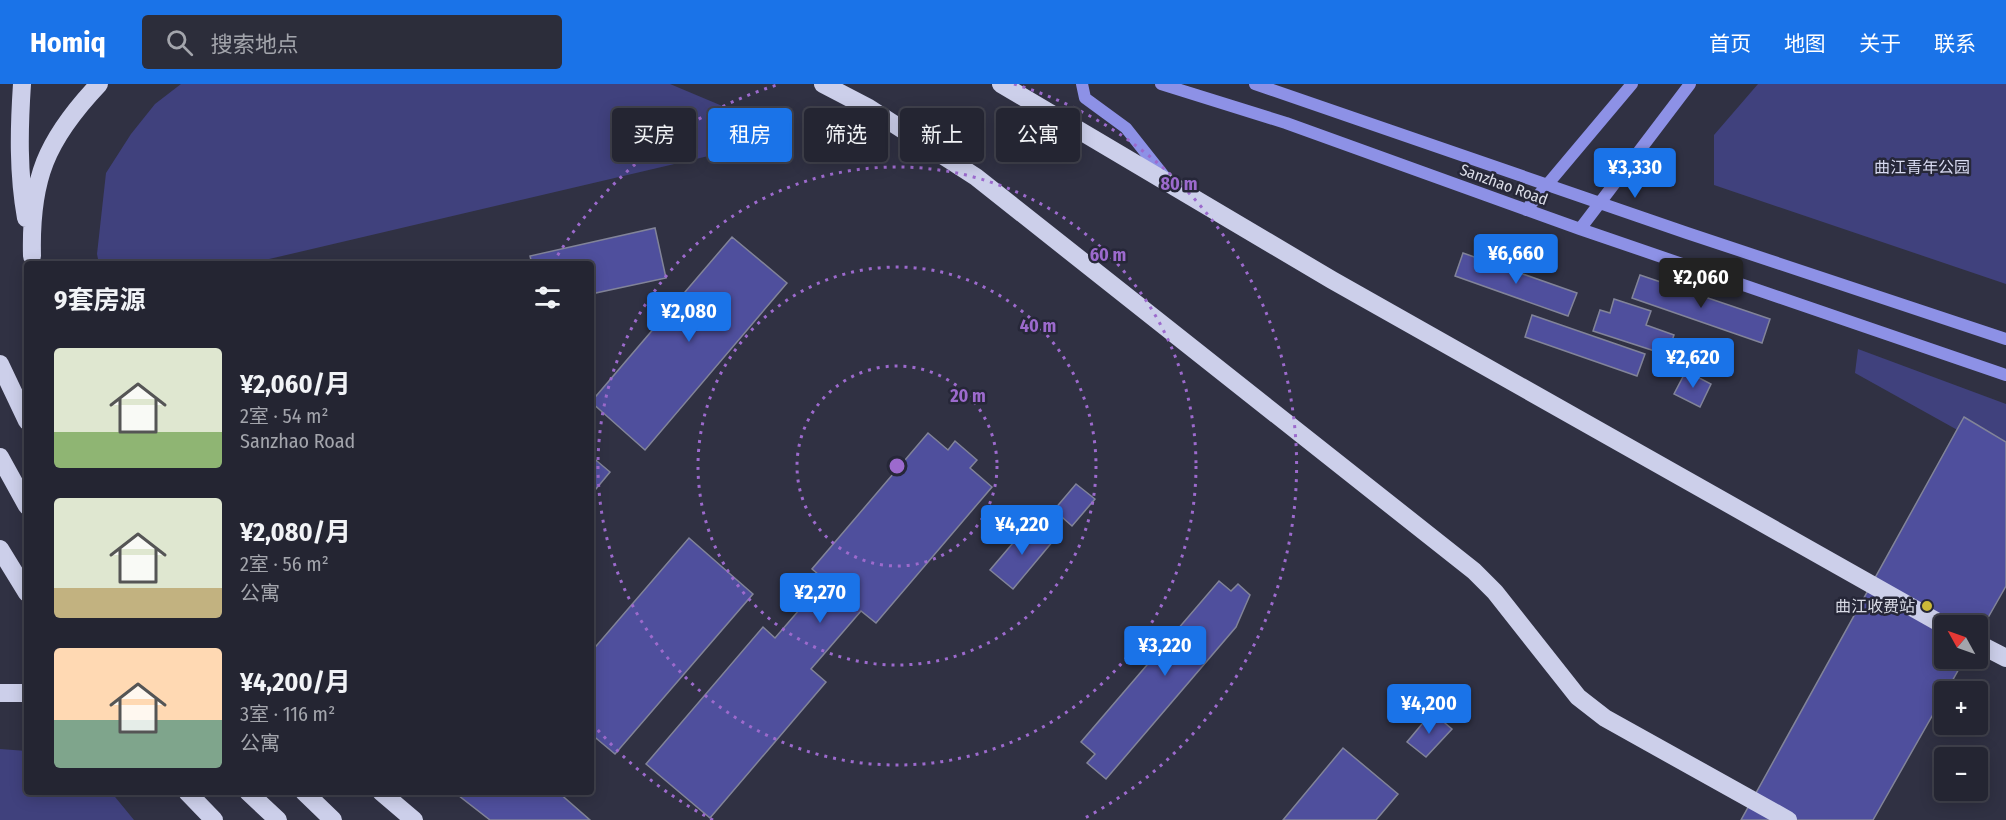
<!DOCTYPE html>
<html lang="zh">
<meta charset="utf-8">
<style>
:root{--surface:#242532;--page:#2c2d3a;--text:#f1f3f6;--muted:#a3a5ac;--line:#41424d;--accent:#1a73e8}
body{margin:0;font-family:"Fira Sans Condensed","Noto Sans SC",sans-serif;background:var(--page);color:var(--text);height:100vh;display:flex;flex-direction:column;font-size:22px;white-space:nowrap}
*{box-sizing:border-box;margin:0}
p{font-size:20px;color:var(--muted)}
.icon{flex:none;width:33px;height:33px;fill:none;stroke:currentColor;stroke-width:2;stroke-linecap:round;stroke-linejoin:round}
.map{position:relative;flex:1;overflow:hidden}
.sheet{position:absolute;left:24px;top:177px;width:570px;height:534px;display:flex;flex-direction:column;background:var(--surface);border-radius:6px;box-shadow:0 3px 15px #0003,0 0 0 2px var(--line)}
.sheet>*{flex:none}
.banner{position:absolute;left:612px;top:24px;width:570px;height:54px;display:flex;gap:12px}
.needle{width:39px;rotate:310deg}
.controls{position:absolute;left:1934px;top:531px;display:grid;gap:12px}
.controls a{display:grid;place-items:center;width:54px;height:54px;border-radius:6px;background:var(--surface);box-shadow:0 3px 15px #0003,0 0 0 2px var(--line);font-size:30px}
.price{position:absolute;translate:-50% -51px;padding:0 14px;border-radius:6px;background:var(--accent);color:#fff;font-size:20px;line-height:39px;filter:drop-shadow(0 2px 3px #0008)}
.price::after{content:'';position:absolute;left:50%;top:36px;width:18px;height:14px;margin-left:-9px;background:inherit;clip-path:polygon(0 0,100% 0,50% 100%)}
.price.selected{background:#222;color:#fff}
ul{padding:0;list-style:none}
li{display:flex;align-items:center;gap:18px;height:150px;padding:0 30px}
li span{display:grid;place-items:center;flex:none;width:168px;height:120px;border-radius:6px;color:#555}
li>.icon{margin-inline-start:auto}
span .icon{width:72px;height:72px;fill:#fffc;stroke-width:1}
li b{font-size:26px}
h2{display:flex;justify-content:space-between;align-items:center;height:72px;padding:0 30px;font-size:26px}
.chip{padding:0 21px;border-radius:6px;background:var(--surface);box-shadow:0 3px 15px #0003,0 0 0 2px var(--line);font-size:21px;line-height:54px}
.chip.selected{background:var(--accent);color:#fff}
header{display:flex;align-items:center;gap:36px;box-sizing:border-box;height:84px;padding:0 30px;background:var(--accent);color:#fff}
header strong{font-size:28px}
nav{display:flex;gap:33px;margin-inline-start:auto;font-size:21px}
.search{width:420px;height:54px;background:var(--page);display:flex;align-items:center;gap:15px;box-sizing:border-box;padding:0 21px;border-radius:6px;color:var(--muted);font-size:22px}
.map>svg:first-child{display:block}
.green{fill:#40417d}
.building{fill:#4f4f9d;stroke:#828499;stroke-width:1.5}
.lines{fill:none;stroke-linecap:round;stroke-linejoin:round}
.secondary{stroke:#8d91e6;stroke-width:12}
.highway{stroke:#cccfea;stroke-width:18}
.ring{fill:none;stroke:#9c6acd;stroke-width:3;stroke-dasharray:3 6}
.poi-dot{fill:#ccb938;stroke:#262738;stroke-width:2}
.labels{text-anchor:middle;stroke-width:5;stroke-linejoin:round;paint-order:stroke}
.park-label{font-size:16px;fill:#d8daf1;stroke:#262738}
.street-label{font-size:16px;fill:#dadce7;stroke:#262738}
.poi-label{font-size:16px;fill:#dadce7;stroke:#262738;text-anchor:end}
.centre{fill:#9c6acd;stroke:#262738;stroke-width:3}
.ring-label{font-size:18px;text-anchor:middle;font-weight:bold;fill:#9c6acd;stroke:#262738;stroke-width:5;stroke-linejoin:round;paint-order:stroke}
</style>
<header>
<strong>Homiq</strong>
<div class="search"><svg class="icon" aria-label="search" viewBox="0 0 24 24"><circle cx="10" cy="10" r="6"/><path d="M15 15l6 6"/></svg>搜索地点</div>
<nav><a>首页</a><a>地图</a><a>关于</a><a>联系</a></nav>
</header>
<div class="map">
<svg width="2006" height="736" viewBox="0 0 2006 736">
<rect width="100%" height="100%" fill="#303143"/>
<path class="green" d="M181 0H670L794 52 248 180H99L97 170 106 89 131 50 155 20Z
M1758 0H2006V200L1714 101V51Z
M1858 265 2006 320V373L1855 289Z
M0 665 27 667V708H111L134 736H0Z"/>
<path class="building" d="M655 144 666 194 591 210V180H532L530 172Z
M732 153 787 199 645 366 591 318Z
M1463 169 1577 209 1568 232 1455 192Z
M1640 191 1770 235 1762 259 1632 214Z
M1614 215 1651 227 1646 241 1674 251 1667 271 1593 247 1600 226 1610 229Z
M1532 231 1645 270 1637 292 1525 253Z
M1686 287 1711 300 1700 323 1674 310Z
M1964 333 2006 358V502L1977 553V542H1944V574H1965L1946 608H1944V611L1873 736H1741Z
M928 349 948 366 955 357 977 376 970 384 992 403 876 539 861 527 811 585 826 598 710 734 646 680 763 543 775 554 825 496 812 485Z
M591 372 610 388 591 411Z
M1076 400 1095 415 1072 442 1054 426Z
M1031 438 1053 457 1013 505 990 486Z
M689 454 753 510 615 670 591 650V568Z
M1219 497 1231 507 1238 500 1250 511 1236 543 1106 695 1087 679 1095 670 1081 658Z
M1432 628 1452 645 1426 673 1407 658Z
M1343 664 1398 710 1376 736H1283Z
M454 708H558L590 736H490Z"/>
<g class="lines">
<path class="secondary" d="M1082 0 1085 14 1126 44 1164 92
M1161 0 1286 39 1580 145 2006 291
M1255 0 1687 149 2006 255
M1526 126 1632 0
M1580 145 1690 0"/>
<path class="highway" d="M22 0C19 45 18 89 26 134
M823 0 869 24 976 93 1474 487 1495 508 1578 613 1605 634 1788 736
M1001 0 1332 196 1945 542
M32 172C30 95 46 56 99 0
M0 280 27 337
M0 373 27 422
M0 465 27 509
M1977 559 2006 574
M0 609H27
M187 708 214 736
M248 708 278 736
M304 708 333 736
M381 708 414 736"/>
</g>
<g class="ring">
<circle cx="897" cy="382" r="100"/>
<circle cx="897" cy="382" r="199"/>
<circle cx="897" cy="382" r="299"/>
<path d="M713 736A399 399 0 0 1 591 638M553 179A399 399 0 0 1 780 0M1014 0A399 399 0 0 1 1081 736"/>
</g>
<circle class="poi-dot" cx="1927" cy="522" r="6"/>
<g class="labels">
<g class="park-label">
<text x="1922" y="89">曲江青年公园</text>
</g>
<g class="street-label">
<text transform="translate(1504 100) rotate(20)" y="6">Sanzhao Road</text>
</g>
<g class="poi-label">
<text x="1915" y="528">曲江收费站</text>
</g>
</g>
<circle cx="897" cy="382" r="9" class="centre"/>
<g class="ring-label">
<text x="1179" y="106">80 m</text>
<text x="1108" y="177">60 m</text>
<text x="1038" y="248">40 m</text>
<text x="968" y="318">20 m</text>
</g>
</svg>
<div class="controls">
<a><svg class="needle" viewBox="-14 -14 28 28"><path d="M0-13l5 13h-10z" fill="#e53935"/><path d="M0 13l5-13h-10z" fill="#a3a5ac"/></svg></a>
<a>+</a>
<a>−</a>
</div>
<b class="price" style="left:1635px;top:115px">¥3,330</b>
<b class="price" style="left:1516px;top:201px">¥6,660</b>
<b class="price selected" style="left:1701px;top:225px">¥2,060</b>
<b class="price" style="left:689px;top:259px">¥2,080</b>
<b class="price" style="left:1693px;top:305px">¥2,620</b>
<b class="price" style="left:1022px;top:472px">¥4,220</b>
<b class="price" style="left:820px;top:540px">¥2,270</b>
<b class="price" style="left:1165px;top:593px">¥3,220</b>
<b class="price" style="left:1429px;top:651px">¥4,200</b>
<div class="banner">
<a class="chip">买房</a>
<a class="chip selected">租房</a>
<a class="chip">筛选</a>
<a class="chip">新上</a>
<a class="chip">公寓</a>
</div>
<section class="sheet">
<h2>9套房源<svg class="icon" aria-label="filters" viewBox="0 0 24 24"><path d="M4 7h16M4 17h16"/><circle cx="9" cy="7" r="2"/><circle cx="15" cy="17" r="2"/></svg></h2>
<ul>
<li><span style="background:linear-gradient(#dfe7d0 70%,#8fb573 0)"><svg class="icon" aria-label="home" viewBox="0 0 24 24"><path d="M3 11l9-7 9 7M6 9v11h12V9"/></svg></span><div><b>¥2,060/月</b><p>2室 · 54 m²</p><p>Sanzhao Road</p></div></li>
<li><span style="background:linear-gradient(#dfe7d0 75%,#c2b280 0)"><svg class="icon" aria-label="home" viewBox="0 0 24 24"><path d="M3 11l9-7 9 7M6 9v11h12V9"/></svg></span><div><b>¥2,080/月</b><p>2室 · 56 m²</p><p>公寓</p></div></li>
<li><span style="background:linear-gradient(#ffd9b3 60%,#7fa58c 0)"><svg class="icon" aria-label="home" viewBox="0 0 24 24"><path d="M3 11l9-7 9 7M6 9v11h12V9"/></svg></span><div><b>¥4,200/月</b><p>3室 · 116 m²</p><p>公寓</p></div></li>
</ul>
</section>
</div>
